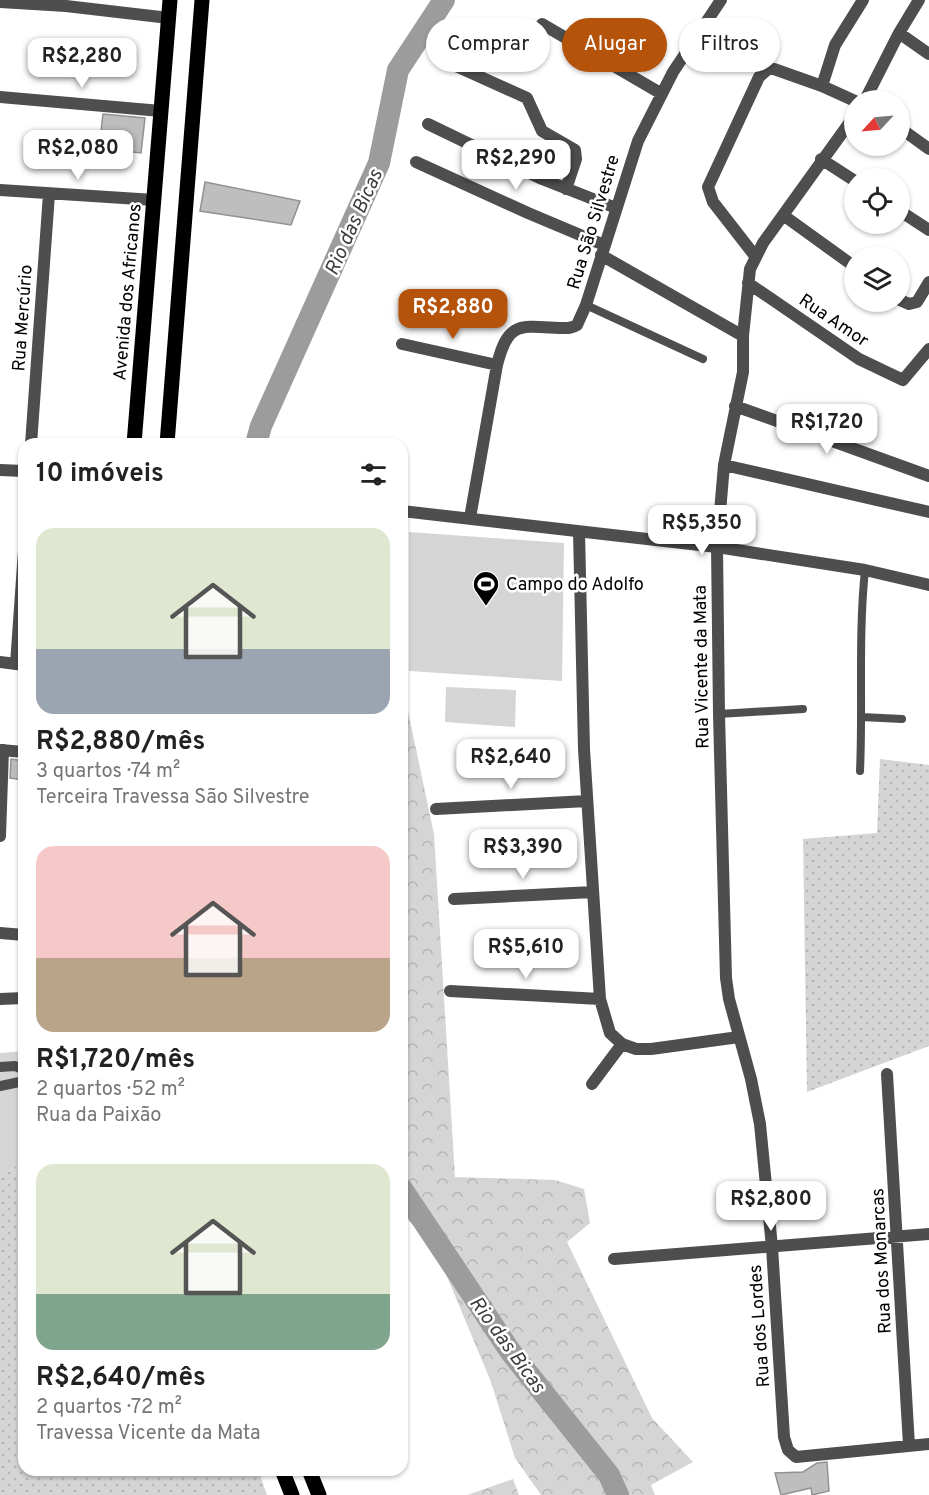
<!DOCTYPE html>
<html lang="pt">
<meta charset="utf-8">
<style>
:root{--surface:#fff;--page:#f6f6f6;--text:#222;--muted:#767676;--accent:#b45309}
body{margin:0;font-family:Overpass,sans-serif;background:var(--page);color:var(--text);height:100vh;display:flex;flex-direction:column;font-size:22px;white-space:nowrap}
*{box-sizing:border-box;margin:0}
p{font-size:20px;color:var(--muted)}
.icon{flex:none;width:33px;height:33px;fill:none;stroke:currentColor;stroke-width:2;stroke-linecap:round;stroke-linejoin:round}
.map{position:relative;flex:1;overflow:hidden}
.sheet{position:absolute;left:18px;top:438px;width:390px;height:1038px;display:flex;flex-direction:column;background:var(--surface);border-radius:18px;box-shadow:0 2px 4px #0004}
.sheet>*{flex:none}
.guide{position:absolute;left:426px;top:18px;width:412px;height:54px;display:flex;gap:12px}
.needle{width:39px;rotate:244deg}
.fabs{position:absolute;left:844px;top:90px;display:grid;gap:12px}
.fabs a{display:grid;place-items:center;width:66px;height:66px;border-radius:50%;background:var(--surface);box-shadow:0 2px 4px #0004;font-size:30px}
.price{position:absolute;translate:-50% -51px;padding:0 14px;border-radius:12px;background:#fff;color:#222;font-size:20px;line-height:39px;filter:drop-shadow(0 2px 3px #0008)}
.price::after{content:'';position:absolute;left:50%;top:36px;width:18px;height:14px;margin-left:-9px;background:inherit;clip-path:polygon(0 0,100% 0,50% 100%)}
.price.active{background:var(--accent);color:#fff}
ul{padding:0;list-style:none}
li{display:grid;align-content:center;gap:12px;height:318px;padding:0 18px}
li span{display:grid;place-items:center;height:186px;border-radius:18px;color:#555}
li>.icon{margin-inline-start:auto}
span .icon{width:108px;height:108px;fill:#fffc;stroke-width:1}
li b{font-size:26px}
h2{display:flex;justify-content:space-between;align-items:center;height:72px;padding:0 18px;font-size:26px}
.pill{padding:0 21px;border-radius:27px;background:var(--surface);box-shadow:0 2px 4px #0004;font-size:21px;line-height:54px}
.pill.active{background:var(--accent);color:#fff}
.map>svg:first-child{display:block}
.grass{fill:url(#grass-dots)}
.forest{fill:url(#forest-crowns)}
.park{fill:#d5d5d5}
.lines{fill:none;stroke-linecap:round;stroke-linejoin:round}
.river{stroke:#9c9c9c;stroke-width:22}
.building{fill:#bebebe;stroke:#929292;stroke-width:1.5}
.service{stroke:#4e4e4e;stroke-width:8}
.pedestrian{stroke:#4e4e4e;stroke-width:10}
.minor{stroke:#4e4e4e;stroke-width:12}
.tertiary{stroke:#4e4e4e;stroke-width:12}
.primary{stroke:#000;stroke-width:15}
.labels{text-anchor:middle;stroke-width:5;stroke-linejoin:round;paint-order:stroke}
.street-label{font-size:18px;fill:#000;stroke:#fff}
.poi-label{font-size:18px;fill:#000;stroke:#fff;text-anchor:start}
.water-label{font-size:20px;font-style:italic;fill:#3d3d3d;stroke:#fff}
</style>
<div class="map">
<svg width="929" height="1495" viewBox="0 0 929 1495">
<defs>
<pattern id="grass-dots" width="8" height="8" patternUnits="userSpaceOnUse" patternTransform="scale(1.5)"><rect width="8" height="8" fill="#d5d5d5"/><path d="M2 2h.1M6 6h.1" fill="none" stroke="#b5b5b5" stroke-width="1.8" stroke-linecap="round"/></pattern>
<pattern id="forest-crowns" width="20" height="18" patternUnits="userSpaceOnUse" patternTransform="scale(1.5)"><rect width="20" height="18" fill="#d5d5d5"/><path d="M2 6a3 3 0 1 1 6 0M12 15a3 3 0 1 1 6 0" fill="none" stroke="#b5b5b5"/></pattern>
</defs>
<rect width="100%" height="100%" fill="#fff"/>
<path class="grass" d="M880 759 929 765V1046L807 1092 803 839 877 833Z
M24 1160V1470H258L267 1495H0V1178Z"/>
<path class="forest" d="M402 683 434 834 455 1177 555 1180 584 1189 590 1223 567 1242 652 1418 693 1462 651 1485 655 1495H541L515 1458 491 1382 433 1243 402 1215Z
M513 1479 519 1495H467Z"/>
<path class="park" d="M409 532 564 543 562 681 409 671Z
M446 687 516 690 515 727 445 722Z
M24 1051V1160L0 1178V1053Z"/>
<g class="lines">
<path class="river" d="M256 444 261 426 379 163 398 70 444 0
M402 1189 510 1351 609 1475 618 1495"/>
</g>
<path class="building" d="M103 114 145 118 141 153 99 148Z
M205 182 300 201 291 225 200 211Z
M11 759 24 761V780L10 778Z
M827 1462 829 1491 812 1495 811 1488 781 1495 775 1473 803 1472 817 1463Z"/>
<g class="lines">
<path class="service" d="M586 305 703 359
M719 714 803 709
M862 717 902 719
M860 771C863 705 858 637 865 570"/>
<path class="pedestrian" d="M0 1067 15 1066 24 1070
M0 1086 24 1081"/>
<path class="minor" d="M0 2 66 6 169 18
M542 24 662 94
M899 33 929 54
M456 66 527 98 542 131 575 150 576 159 566 189
M822 86 835 45 863 0
M0 97 161 111
M865 100 899 33 919 0
M855 115 763 243 750 269 743 336V372L724 465 717 547 719 714 726 978 729 999 751 1079 760 1124 772 1247 784 1437 788 1450 796 1457 929 1444
M428 124 542 179 616 208
M900 128 929 149
M821 159 855 181
M416 162 528 213 604 245
M0 190 154 200
M900 211 929 230
M783 215 855 267
M601 255 743 336
M755 256 713 202 708 187 759 77 768 69H774L822 86 855 101
M748 283 859 359 903 380 929 349
M900 300 909 304 917 302 929 282
M402 344 497 365
M735 406 929 476
M31 444 49 194
M724 465 929 512
M470 518 497 365C508 321 520 326 559 328 566 328 571 329 577 325L586 305 638 141 673 72 721 0
M579 532 584 749 600 999 610 1033 622 1044 636 1049H651L739 1037
M16 664 24 551
M436 809 587 801
M0 836 3 750
M454 899 593 892
M0 933 24 935
M450 991 600 999
M0 999 24 998
M887 1074 909 1445
M592 1084 622 1044
M614 1259 929 1234"/>
<path class="tertiary" d="M0 470 24 471
M402 511 717 547 865 570 929 585
M0 662 24 665
M0 750 24 752"/>
<path class="primary" d="M134 444 170 0
M167 444 202 0
M282 1470 292 1495
M309 1470 319 1495"/>
</g>
<defs>
<g id="stadium-pin" transform="scale(1.35)"><path d="M0 17L-7.5 6A9.5 9.5 0 1 1 7.5 6Z" fill="#000" stroke="#fff"/><path d="M0-5a6.5 5 0 1 0 0 10a6.5 5 0 1 0 0-10ZM-3.5-1.8h7v3.6h-7Z" fill="#fff"/></g>
</defs>
<g fill-rule="evenodd">
<use href="#stadium-pin" x="486" y="584"/>
</g>
<g class="labels">
<g class="street-label">
<text transform="translate(593 222) rotate(-73)" y="6">Rua São Silvestre</text>
<text transform="translate(127 292) rotate(-85)" y="6">Avenida dos Africanos</text>
<text transform="translate(22 318) rotate(-86)" y="6">Rua Mercúrio</text>
<text transform="translate(834 320) rotate(34)" y="6">Rua Amor</text>
<text transform="translate(701 667) rotate(-91)" y="6">Rua Vicente da Mata</text>
<text transform="translate(881 1261) rotate(-93)" y="6">Rua dos Monarcas</text>
<text transform="translate(759 1326) rotate(-94)" y="6">Rua dos Lordes</text>
</g>
<g class="poi-label">
<text x="506" y="590">Campo do Adolfo</text>
</g>
<g class="water-label">
<text transform="translate(353 222) rotate(-66)" y="7">Rio das Bicas</text>
<text transform="translate(508 1344) rotate(54)" y="7">Rio das Bicas</text>
</g>
</g>
</svg>
<div class="fabs">
<a><svg class="needle" viewBox="-14 -14 28 28"><path d="M0-13l5 13h-10z" fill="#e53935"/><path d="M0 13l5-13h-10z" fill="#767676"/></svg></a>
<a><svg class="icon" aria-label="locate" viewBox="0 0 24 24"><circle cx="12" cy="12" r="6"/><path d="M12 2v4M12 18v4M2 12h4M18 12h4"/></svg></a>
<a><svg class="icon" aria-label="layers" viewBox="0 0 24 24"><path d="M12 4l9 5-9 5-9-5zM3 14l9 5 9-5"/></svg></a>
</div>
<b class="price" style="left:82px;top:89px">R$2,280</b>
<b class="price" style="left:78px;top:181px">R$2,080</b>
<b class="price" style="left:516px;top:191px">R$2,290</b>
<b class="price active" style="left:453px;top:340px">R$2,880</b>
<b class="price" style="left:827px;top:455px">R$1,720</b>
<b class="price" style="left:702px;top:556px">R$5,350</b>
<b class="price" style="left:511px;top:790px">R$2,640</b>
<b class="price" style="left:523px;top:880px">R$3,390</b>
<b class="price" style="left:526px;top:980px">R$5,610</b>
<b class="price" style="left:771px;top:1232px">R$2,800</b>
<div class="guide">
<a class="pill">Comprar</a>
<a class="pill active">Alugar</a>
<a class="pill">Filtros</a>
</div>
<section class="sheet">
<h2>10 imóveis<svg class="icon" aria-label="filters" viewBox="0 0 24 24"><path d="M4 7h16M4 17h16"/><circle cx="9" cy="7" r="2"/><circle cx="15" cy="17" r="2"/></svg></h2>
<ul>
<li><span style="background:linear-gradient(#dfe7d0 65%,#9aa5b1 0)"><svg class="icon" aria-label="home" viewBox="0 0 24 24"><path d="M3 11l9-7 9 7M6 9v11h12V9"/></svg></span><div><b>R$2,880/mês</b><p>3 quartos · 74 m²</p><p>Terceira Travessa São Silvestre</p></div></li>
<li><span style="background:linear-gradient(#f6c9c9 60%,#b9a48a 0)"><svg class="icon" aria-label="home" viewBox="0 0 24 24"><path d="M3 11l9-7 9 7M6 9v11h12V9"/></svg></span><div><b>R$1,720/mês</b><p>2 quartos · 52 m²</p><p>Rua da Paixão</p></div></li>
<li><span style="background:linear-gradient(#dfe7d0 70%,#7fa58c 0)"><svg class="icon" aria-label="home" viewBox="0 0 24 24"><path d="M3 11l9-7 9 7M6 9v11h12V9"/></svg></span><div><b>R$2,640/mês</b><p>2 quartos · 72 m²</p><p>Travessa Vicente da Mata</p></div></li>
</ul>
</section>
</div>
